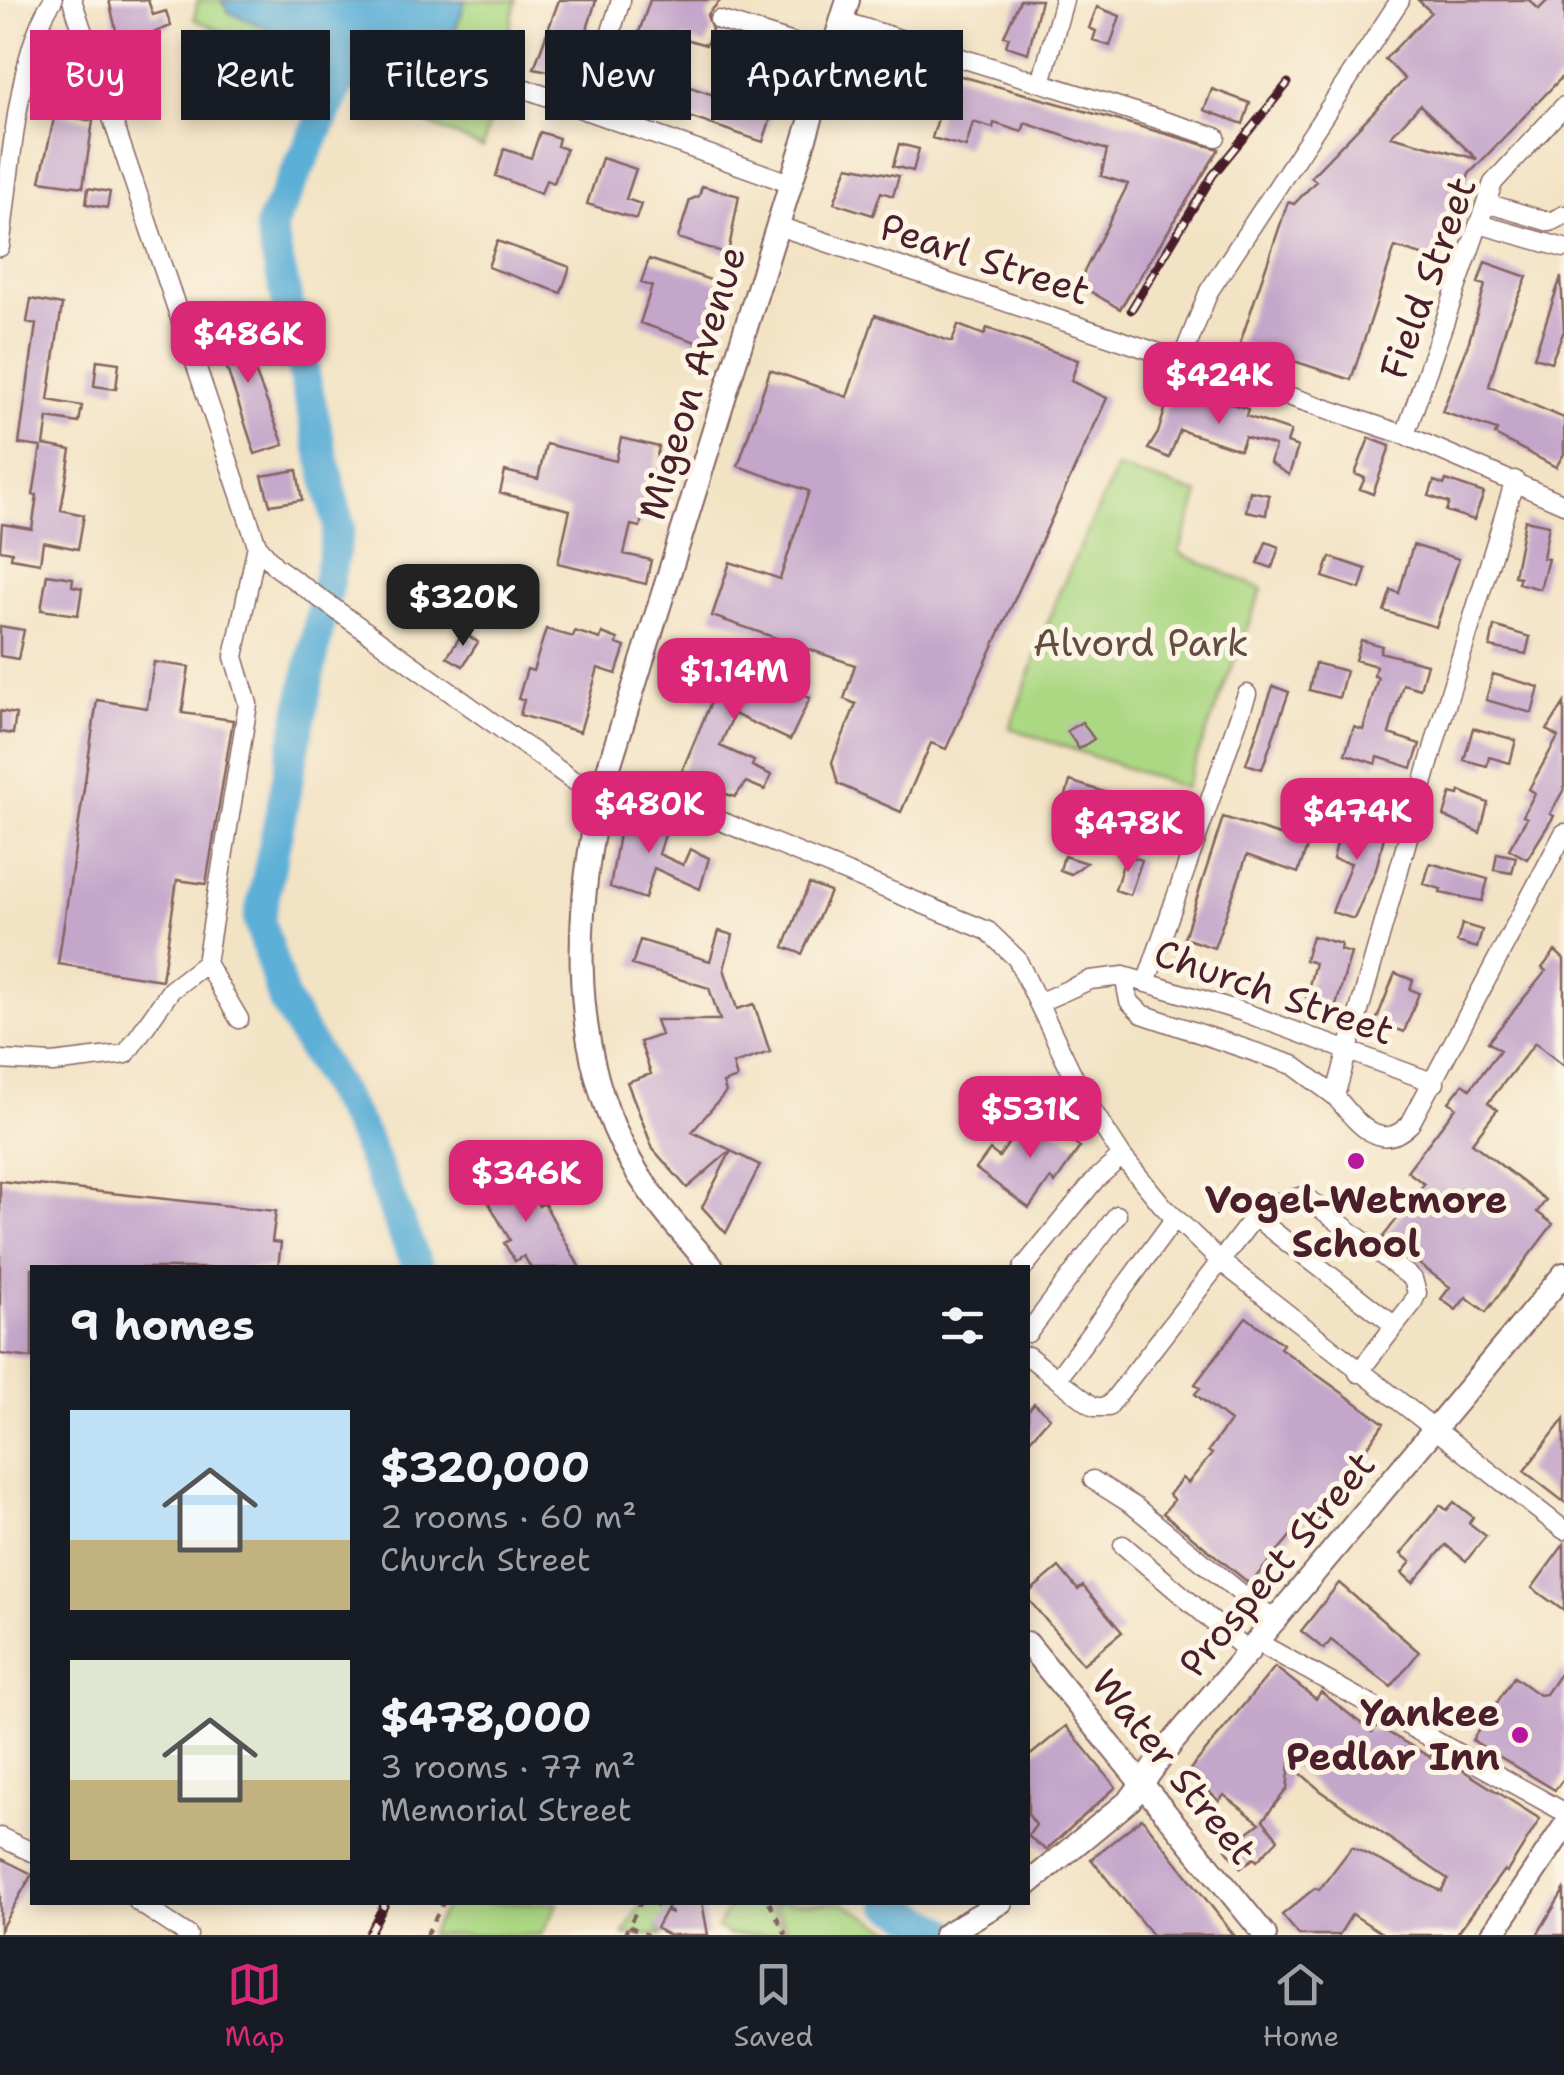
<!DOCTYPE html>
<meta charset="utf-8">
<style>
:root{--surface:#171b24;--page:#242831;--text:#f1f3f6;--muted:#9ea1a6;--line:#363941;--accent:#db2777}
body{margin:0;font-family:"Shantell Sans",sans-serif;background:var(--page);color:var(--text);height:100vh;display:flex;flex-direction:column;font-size:38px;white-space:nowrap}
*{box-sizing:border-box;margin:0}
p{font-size:32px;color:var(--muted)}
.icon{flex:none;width:55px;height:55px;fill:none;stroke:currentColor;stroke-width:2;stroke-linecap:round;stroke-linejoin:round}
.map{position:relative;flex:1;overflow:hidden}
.details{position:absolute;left:30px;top:1265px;width:1000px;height:640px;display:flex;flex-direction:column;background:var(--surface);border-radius:0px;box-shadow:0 5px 15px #0003}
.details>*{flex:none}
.top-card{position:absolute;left:30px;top:30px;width:1000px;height:90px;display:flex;gap:20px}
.price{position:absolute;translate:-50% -85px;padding:0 22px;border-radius:20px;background:var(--accent);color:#fff;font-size:32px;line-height:65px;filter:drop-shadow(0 2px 5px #0008)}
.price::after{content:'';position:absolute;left:50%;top:60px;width:30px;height:22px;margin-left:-15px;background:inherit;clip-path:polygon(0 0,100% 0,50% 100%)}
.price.selected{background:#222;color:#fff}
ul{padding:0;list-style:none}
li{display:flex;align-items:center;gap:30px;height:250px;padding:0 40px}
li span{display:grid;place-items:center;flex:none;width:280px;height:200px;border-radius:0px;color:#555}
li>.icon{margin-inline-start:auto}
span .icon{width:120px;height:120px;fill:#fffc;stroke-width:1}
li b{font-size:42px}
h2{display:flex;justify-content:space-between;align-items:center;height:120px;padding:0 40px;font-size:42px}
.pill{padding:0 35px;border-radius:0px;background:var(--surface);box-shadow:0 5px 15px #0003;font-size:35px;line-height:90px}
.pill.selected{background:var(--accent);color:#fff}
.menu{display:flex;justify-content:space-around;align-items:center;height:140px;border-top:2px solid var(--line);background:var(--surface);font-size:28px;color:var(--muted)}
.menu a{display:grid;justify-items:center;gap:5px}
.menu .selected{color:var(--accent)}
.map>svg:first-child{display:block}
.green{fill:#acd884;stroke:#7b7c58;stroke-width:2.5}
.water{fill:#5cafd7;stroke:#536781;stroke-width:2.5}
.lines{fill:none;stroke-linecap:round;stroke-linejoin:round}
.river{stroke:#5cafd7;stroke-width:32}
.building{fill:#c4a6cb;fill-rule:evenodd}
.minor-casing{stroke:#856461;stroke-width:21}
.major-casing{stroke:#856461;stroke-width:26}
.path{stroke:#856461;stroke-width:4;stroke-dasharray:8 8;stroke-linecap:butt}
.minor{stroke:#fff;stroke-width:18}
.major{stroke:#fff;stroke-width:22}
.rail-casing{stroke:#4a1f2b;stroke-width:9}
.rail{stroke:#fcf5e5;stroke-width:5;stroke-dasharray:15;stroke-linecap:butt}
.poi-dot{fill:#b5179e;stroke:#fcf5e5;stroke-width:4}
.labels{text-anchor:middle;stroke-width:10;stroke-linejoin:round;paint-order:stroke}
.street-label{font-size:38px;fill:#4a1f2b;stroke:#fcf5e5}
.park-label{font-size:38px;fill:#624d41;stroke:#fcf5e5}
.poi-label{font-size:38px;font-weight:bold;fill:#4a1f2b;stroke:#fcf5e5}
</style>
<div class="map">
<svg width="1564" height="1935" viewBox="0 0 1564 1935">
<rect width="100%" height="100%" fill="#fcf5e5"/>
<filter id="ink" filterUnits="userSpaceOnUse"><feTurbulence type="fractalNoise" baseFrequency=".01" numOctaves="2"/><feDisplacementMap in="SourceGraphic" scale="20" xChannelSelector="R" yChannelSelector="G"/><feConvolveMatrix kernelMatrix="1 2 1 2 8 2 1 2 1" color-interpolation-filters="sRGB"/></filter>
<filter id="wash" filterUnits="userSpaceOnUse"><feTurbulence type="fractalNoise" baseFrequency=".0048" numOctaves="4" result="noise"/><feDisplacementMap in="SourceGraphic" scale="40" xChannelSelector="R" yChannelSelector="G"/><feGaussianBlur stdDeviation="2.25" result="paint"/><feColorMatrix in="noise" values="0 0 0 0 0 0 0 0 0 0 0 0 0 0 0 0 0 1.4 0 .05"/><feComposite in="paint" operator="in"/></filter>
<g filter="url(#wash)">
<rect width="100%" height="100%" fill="#f3e3c5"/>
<path class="green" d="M198 0H516L483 148 194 19Z
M1117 468 1199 494 1179 553 1262 589 1185 788 1010 728 1057 597Z
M447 1903V1902L558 1903 541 1935H429Z
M641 1903 673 1904 657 1928 663 1935H624Z
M731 1903H769L786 1935H730L717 1928Z
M774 1903H842L901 1934 790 1935Z"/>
<path class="water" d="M221 0H465C454 48 431 73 381 79L372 98 289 61 298 42 229 12Z"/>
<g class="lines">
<path class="river" d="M339 84 270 227 339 527 259 920 284 1001 363 1135 418 1268
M890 1902 950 1935"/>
</g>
<g id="blocks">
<path class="building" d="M109 0H148L153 15 166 11 171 26 155 32 158 42 149 45 157 69 127 78Z
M559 0H596L573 76 534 68Z
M650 0H721L707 15 712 30 706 45 682 38 671 73 689 80 687 86 725 99 733 71 721 67 726 51 746 57 755 46H761L782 52 767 102 775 105 763 142 618 93Z
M1020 0H1041L1028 53 1006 46 1009 37 1004 36Z
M1418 0H1529L1539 9 1548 0H1564V75L1469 174 1442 261 1395 247 1351 380 1240 343 1288 202 1294 204 1316 181 1311 177 1405 79 1385 59 1431 12ZM1420 105 1436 120 1477 159 1391 136Z
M1097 7 1120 16 1110 46 1093 40 1096 31 1089 28Z
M72 50 83 83 47 87 52 51Z
M871 63 907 67 905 76 943 86 947 72 1219 149 1120 309 1078 284 1128 184 1101 176 1107 150 1025 123 1022 132 994 123 993 128 973 122 966 147 932 138 940 112 864 94Z
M1212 89 1250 103 1243 124 1204 110Z
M55 114 93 121 83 187 40 181Z
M540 132 559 138 557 146 566 149 554 183 546 180 541 194 496 176 504 149 531 158Z
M899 144 919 149 913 171 893 166Z
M602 158 636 169 626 199 641 204 636 219 587 204Z
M848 166 899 176 893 196 881 192 873 215 834 203Z
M702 186 739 196 728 254 678 238 690 200 699 196Z
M88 188 110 192 107 208 86 204Z
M497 241 570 267 561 293 488 267Z
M649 259 725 285 705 345 640 323 652 286 641 283Z
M1485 262 1527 277 1507 323 1489 386 1564 418V454L1556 467 1495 435 1497 430 1442 412 1467 348 1485 285 1478 283Z
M1561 277 1564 331 1551 362 1534 357Z
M31 299 62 305 48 400 82 406 79 423 48 418 44 445 71 450 61 510 84 515 78 549 43 542 40 563 11 558 12 552 0 550 2 524 32 529 37 495H33L41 447 19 444 36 324 27 322Z
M875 315 952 342 958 325 984 335 987 328 1078 360 1071 381 1107 398 946 749 931 743 901 812 838 784 832 762 856 704 844 699 855 665 712 616 730 562 780 579 809 491 738 466 770 370 847 397Z
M238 317 250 352 256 350 262 367 254 369 284 445 255 454 213 326Z
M97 360 119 363 116 389 94 386Z
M1172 386 1248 409 1246 416 1291 431 1287 443 1298 447 1289 475 1270 463 1275 446 1245 437 1240 450 1180 430 1169 458 1148 449 1158 433Z
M621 438 659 447 640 527 631 525 624 554 651 560 646 584 558 563 570 510 500 493 505 471 538 479 546 444 616 461Z
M1369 438 1390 446 1373 494 1360 489 1365 478 1355 474Z
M297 470 302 500 270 505 262 476Z
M1446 480 1484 493 1474 520 1446 511 1449 503 1429 496 1434 481 1444 485Z
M1250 491 1269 495 1266 515 1246 511Z
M1525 520 1549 525 1543 558 1548 559 1540 589 1518 583 1520 577 1514 576Z
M1266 542 1279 547 1272 568 1258 563Z
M1413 545 1459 559 1436 627 1384 611 1391 590 1399 593Z
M1330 557 1366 569 1360 589 1323 577Z
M47 574 73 578 72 586 82 588 78 615 41 610Z
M460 599 475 611 462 628 446 616Z
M0 626 24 630 18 659 0 656Z
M1494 626 1530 637 1526 654 1490 647Z
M546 629 573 637 575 631 600 639 602 633 618 639 617 644 625 647 616 674 598 668 580 732 520 715 524 700 518 699 527 669 533 671Z
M463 632 478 642 463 666 447 657Z
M1361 640 1382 646 1380 652 1427 664 1420 689 1403 684 1389 734 1420 744 1412 768 1378 757 1376 764 1345 754 1354 727 1363 730 1378 677 1374 676 1376 666 1355 660Z
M689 659 734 676 740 668 810 698 790 740 734 714 720 746 754 761 752 766 771 775 765 790 746 782 735 797 679 778 711 702 672 690 680 666 685 667Z
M154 662 189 667 182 713 233 720 206 884 177 880 162 980 58 964 97 700 147 708Z
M1315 663 1346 671 1339 698 1309 690Z
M1493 674 1539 687 1532 713 1486 700Z
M1273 686 1289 692 1262 769 1246 764Z
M1564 703V789L1550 814 1554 816 1527 859 1509 849 1527 818 1523 816 1535 793 1529 789 1558 737 1547 730Z
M0 711 16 714 13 734 0 732Z
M1082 722 1094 739 1079 749 1067 731Z
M1473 728 1516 740 1510 763 1489 757 1487 766 1464 760Z
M1070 781 1104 792 1098 810 1065 799Z
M1460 791 1488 803 1480 833 1444 816 1451 793 1459 795Z
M624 804 668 825 659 854 683 865 690 849 709 858 700 889 654 868 645 899 610 887Z
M1223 817 1308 844 1298 873 1247 855 1214 948 1184 938Z
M1343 819 1386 829 1376 869 1354 919 1332 912 1351 863 1333 859Z
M1497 853 1516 857 1512 873 1494 870Z
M1126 855 1142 860 1130 895 1115 890Z
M1064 856 1086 863 1071 874 1060 870Z
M1430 863 1488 879 1482 901 1440 893 1441 889 1424 884Z
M809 884 830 892 802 954 784 947Z
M1462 924 1482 930 1477 948 1457 942Z
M719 931 733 935 724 969 737 1009 754 1004 770 1052 733 1064 737 1078 723 1083 726 1092 692 1132 731 1150 687 1188 653 1149 627 1082 651 1074 640 1042 661 1035 656 1020H720L709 988 632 965 640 940 710 961Z
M1312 936 1341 944 1340 950 1351 953 1336 1006 1306 997 1315 963 1305 960Z
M1555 951 1564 959V1066L1535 1043 1488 1103 1497 1110 1472 1143 1546 1200 1537 1212 1553 1224 1486 1312 1466 1297 1456 1310 1441 1299 1450 1287 1383 1237 1424 1184 1407 1171 1456 1107 1449 1102 1463 1084 1470 1089 1500 1050 1488 1042 1546 971 1542 968Z
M1395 973 1413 980 1410 989 1419 993 1404 1032 1376 1021Z
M1030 1113 1080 1147 1055 1183 1050 1179 1029 1208 976 1169 990 1150 999 1157Z
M731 1151 760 1165 726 1233 702 1207Z
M491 1164 513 1202 531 1192 539 1206 544 1203 580 1268H531L524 1256 515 1261 504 1243 510 1240 470 1170Z
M0 1181 276 1211 272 1242 281 1243 278 1268H32V1358L0 1354Z
M1246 1317 1283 1344 1280 1348 1384 1423 1312 1527 1303 1521 1250 1584 1163 1513 1174 1500 1169 1495 1182 1478 1188 1483 1212 1454 1208 1451 1230 1421 1195 1394 1200 1388 1195 1384Z
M1034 1403 1050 1417 1028 1442V1411Z
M1564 1419V1502L1524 1471Z
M1454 1502 1473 1517 1469 1523 1486 1536 1466 1561 1446 1545 1413 1583 1402 1573 1411 1562 1401 1554 1440 1505 1447 1510Z
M1564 1544V1611L1532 1588Z
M1059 1567 1078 1590 1083 1586 1122 1632 1083 1664 1028 1599V1593Z
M1339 1583 1419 1652 1391 1687 1331 1640 1324 1649 1301 1631Z
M1275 1667 1316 1699 1321 1692 1372 1732 1377 1726 1430 1757 1432 1754 1456 1766 1540 1819 1507 1872 1504 1870 1456 1935H1385L1352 1914 1339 1935H1299L1282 1915 1315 1888 1319 1890 1352 1847 1441 1891 1448 1879 1321 1791 1290 1764 1287 1789 1263 1820 1278 1839 1257 1861 1254 1858 1241 1868 1226 1849 1260 1823 1224 1795 1219 1801 1188 1772Z
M1564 1668V1778L1555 1790 1472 1740 1514 1677 1539 1695 1546 1694Z
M1066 1726 1116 1787 1046 1850 1028 1836 1036 1825 1028 1814V1757Z
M1142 1818 1234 1935H1152L1091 1859Z
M0 1858 32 1874 0 1930Z
M1564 1890V1935H1537Z
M670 1902H702L708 1935H669L656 1928Z"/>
</g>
</g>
<g filter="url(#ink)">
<use href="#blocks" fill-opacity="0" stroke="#856461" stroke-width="2.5"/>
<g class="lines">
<g class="minor-casing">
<path id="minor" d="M72 0 257 545 275 566 574 781 638 787 988 931 1017 959 1083 1096 1122 1156 1163 1206 1220 1261 1564 1530
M719 20 830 54
M842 21 1216 137
M1041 83 1064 0
M526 89 792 184
M586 111 621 0
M1486 203 1550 222 1564 215
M1479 224 1564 248
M778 226 1405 435 1564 504
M0 247C10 180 16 53 53 0
M1182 359 1209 291 1400 0
M1405 435 1493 183 1564 106
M1515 480 1437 735 1335 1096C1356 1121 1379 1155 1410 1124L1564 833
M1124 976 1129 1001 1142 1014 1293 1065 1335 1096
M1146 983 1247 694
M1038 1003 1090 980 1124 976 1243 1012 1435 1083
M239 1019 206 963 248 704 234 657 257 545
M0 1060 53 1063 126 1054 171 990 206 963
M1255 1217 1395 1326
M1175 1218 1057 1379 1094 1407H1108L1252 1220 1268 1205 1304 1196 1413 1279 1417 1293 1412 1304 1358 1373
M1023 1268 1095 1180 1122 1156
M1028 1333 1117 1215
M1028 1356 1057 1379
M1093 1480 1134 1506 1276 1622
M1123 1545 1250 1653
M1259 1643 1564 1812
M0 1837 32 1852
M138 1902 188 1935"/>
</g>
<g class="major-casing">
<path id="major" d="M713 1268C678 1229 645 1192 622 1145 568 1035 575 902 603 786L848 0
M1028 1644 1265 1935
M1028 1884 1130 1800 1171 1744 1564 1274
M945 1935 1001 1902
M1492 1935 1564 1827"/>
</g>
<path class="path" d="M652 1902 672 1913
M769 1902 786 1935
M629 1926 647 1935
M426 1935 444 1902
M624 1935 641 1902"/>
<use href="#minor" class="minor"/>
<use href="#major" class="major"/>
<g class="rail-casing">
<path id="rail" d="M1131 310 1213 175 1288 83
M368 1935 386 1902"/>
</g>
<use href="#rail" class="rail"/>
</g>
</g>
<g class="poi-dot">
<circle cx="1356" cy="1161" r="10"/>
<circle cx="1520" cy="1735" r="10"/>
</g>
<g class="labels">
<g class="street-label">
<text transform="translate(985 259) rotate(18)" y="13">Pearl Street</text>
<text transform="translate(1428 278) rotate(-70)" y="13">Field Street</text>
<text transform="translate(692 383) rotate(-73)" y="13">Migeon Avenue</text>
<text transform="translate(1274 992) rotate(19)" y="13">Church Street</text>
<text transform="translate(1277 1564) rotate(-50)" y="13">Prospect Street</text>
<text transform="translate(1174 1767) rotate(51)" y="13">Water Street</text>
</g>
<g class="park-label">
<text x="1141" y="656">Alvord Park</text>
</g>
<g class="poi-label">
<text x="1356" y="1213">Vogel-Wetmore<tspan x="1356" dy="44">School</tspan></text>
<text x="1500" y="1726" text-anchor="end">Yankee<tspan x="1500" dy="44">Pedlar Inn</tspan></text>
</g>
</g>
</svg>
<b class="price" style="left:248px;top:386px">$486K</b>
<b class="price" style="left:1219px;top:427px">$424K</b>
<b class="price selected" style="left:463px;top:649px">$320K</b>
<b class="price" style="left:734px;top:723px">$1.14M</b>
<b class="price" style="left:649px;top:856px">$480K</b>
<b class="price" style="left:1357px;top:863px">$474K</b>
<b class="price" style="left:1128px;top:875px">$478K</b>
<b class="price" style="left:1030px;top:1161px">$531K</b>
<b class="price" style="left:526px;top:1225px">$346K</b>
<div class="top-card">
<a class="pill selected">Buy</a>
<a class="pill">Rent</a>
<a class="pill">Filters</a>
<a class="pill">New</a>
<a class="pill">Apartment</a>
</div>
<section class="details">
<h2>9 homes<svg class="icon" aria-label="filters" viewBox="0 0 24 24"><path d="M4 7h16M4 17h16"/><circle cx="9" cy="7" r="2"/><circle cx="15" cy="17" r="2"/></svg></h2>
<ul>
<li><span style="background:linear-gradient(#bfe0f5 65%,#c2b280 0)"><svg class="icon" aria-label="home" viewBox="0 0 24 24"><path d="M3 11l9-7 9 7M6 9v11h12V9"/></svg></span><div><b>$320,000</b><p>2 rooms · 60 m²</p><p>Church Street</p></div></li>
<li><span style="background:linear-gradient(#dfe7d0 60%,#c2b280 0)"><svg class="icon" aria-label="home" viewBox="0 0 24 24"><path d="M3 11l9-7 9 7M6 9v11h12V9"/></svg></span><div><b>$478,000</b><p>3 rooms · 77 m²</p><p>Memorial Street</p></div></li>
</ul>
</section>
</div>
<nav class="menu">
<a class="selected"><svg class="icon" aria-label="map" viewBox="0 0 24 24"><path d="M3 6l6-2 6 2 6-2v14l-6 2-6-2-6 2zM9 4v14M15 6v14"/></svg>Map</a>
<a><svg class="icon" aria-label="saved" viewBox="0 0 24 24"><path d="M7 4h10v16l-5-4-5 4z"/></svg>Saved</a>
<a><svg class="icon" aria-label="home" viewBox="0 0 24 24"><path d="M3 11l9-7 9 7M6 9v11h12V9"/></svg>Home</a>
</nav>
